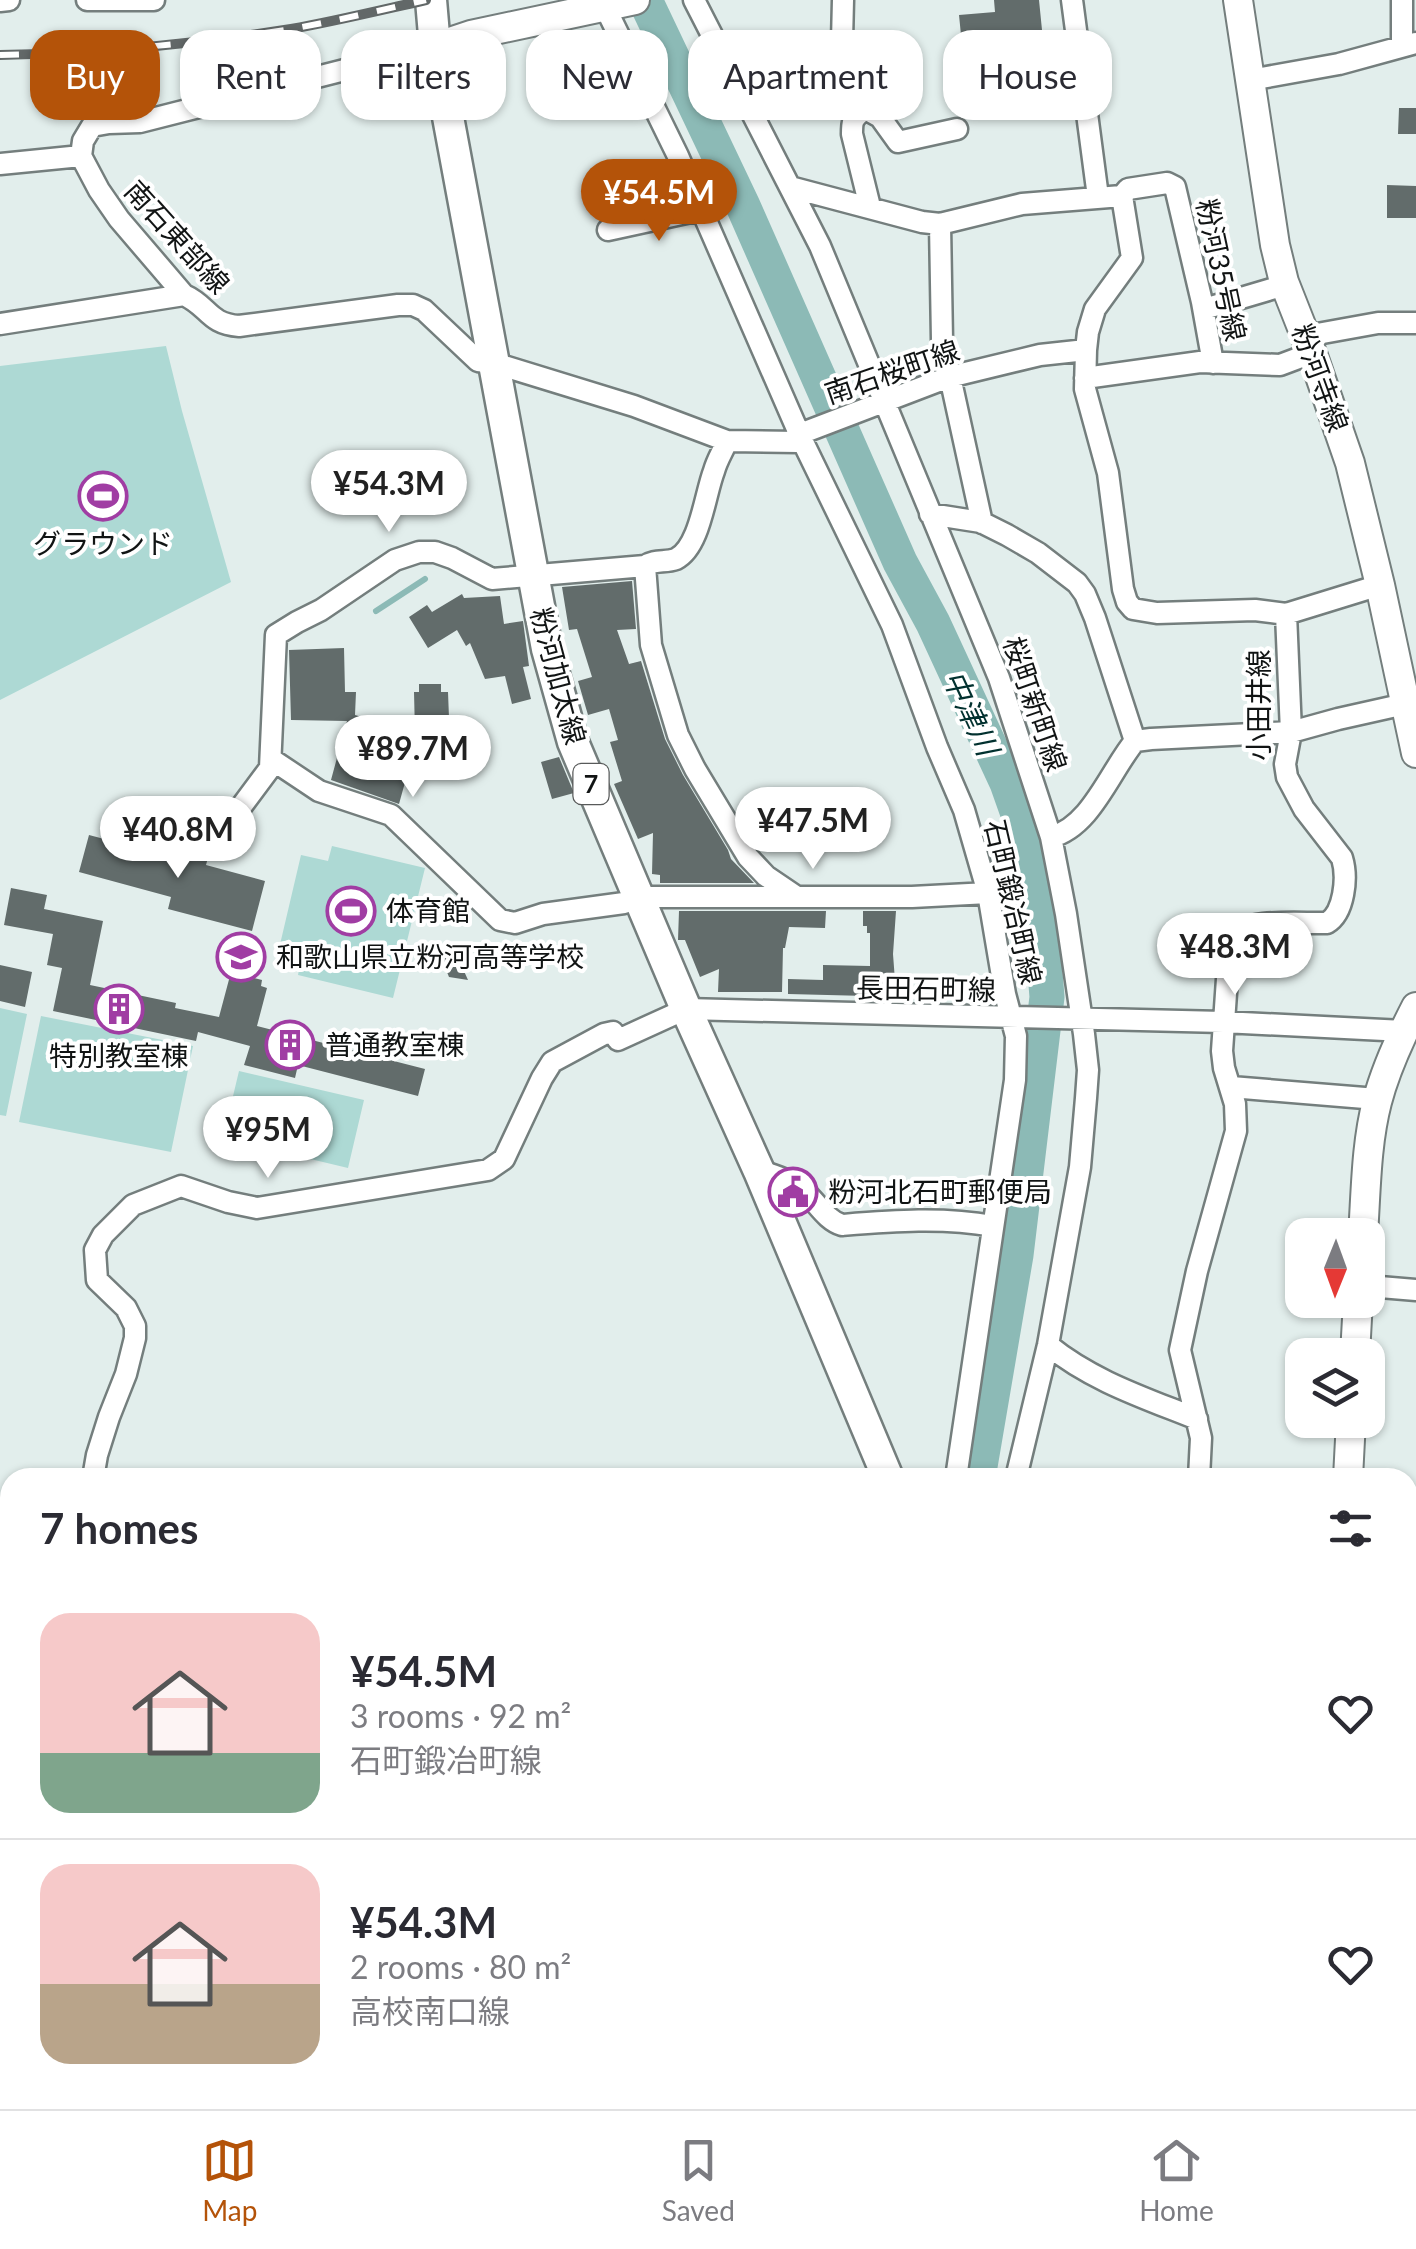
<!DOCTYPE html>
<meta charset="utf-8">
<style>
:root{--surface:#fff;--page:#f7f7f7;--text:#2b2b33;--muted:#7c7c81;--line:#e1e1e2;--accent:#b45309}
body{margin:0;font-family:Lato,"Noto Sans JP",sans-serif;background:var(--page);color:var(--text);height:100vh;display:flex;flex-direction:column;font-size:38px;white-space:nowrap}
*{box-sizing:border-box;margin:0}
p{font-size:32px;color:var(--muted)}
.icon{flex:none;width:55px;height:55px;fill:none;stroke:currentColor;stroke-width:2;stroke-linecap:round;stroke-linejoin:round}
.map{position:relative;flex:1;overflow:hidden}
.panel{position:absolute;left:0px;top:1468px;width:1418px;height:642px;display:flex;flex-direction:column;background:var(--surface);border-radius:30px 30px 0 0;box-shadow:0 2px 8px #0004}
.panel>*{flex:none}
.hud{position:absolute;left:30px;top:30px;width:1358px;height:90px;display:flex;gap:20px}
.needle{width:65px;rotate:181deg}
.buttons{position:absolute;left:1285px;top:1218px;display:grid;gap:20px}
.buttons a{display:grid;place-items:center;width:100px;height:100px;border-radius:20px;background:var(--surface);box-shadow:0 2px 8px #0004;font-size:50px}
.price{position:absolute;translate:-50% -85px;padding:0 22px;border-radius:35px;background:#fff;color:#222;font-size:32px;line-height:65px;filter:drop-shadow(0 2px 5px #0008)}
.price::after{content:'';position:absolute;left:50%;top:60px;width:30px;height:22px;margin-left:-15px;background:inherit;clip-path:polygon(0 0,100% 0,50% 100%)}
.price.active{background:var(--accent);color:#fff}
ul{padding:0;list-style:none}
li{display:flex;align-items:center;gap:30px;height:250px;padding:0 40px}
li+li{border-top:2px solid var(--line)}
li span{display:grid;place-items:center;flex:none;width:280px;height:200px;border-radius:30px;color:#555}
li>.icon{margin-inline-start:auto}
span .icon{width:120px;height:120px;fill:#fffc;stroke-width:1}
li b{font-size:42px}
h2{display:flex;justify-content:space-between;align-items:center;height:120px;padding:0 40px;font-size:42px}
.pill{padding:0 35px;border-radius:30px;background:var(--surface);box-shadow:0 2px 8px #0004;font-size:35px;line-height:90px}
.pill.active{background:var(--accent);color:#fff}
.tabs{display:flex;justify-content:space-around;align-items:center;height:140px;border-top:2px solid var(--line);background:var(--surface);font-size:28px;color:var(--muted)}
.tabs a{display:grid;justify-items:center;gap:5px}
.tabs .active{color:var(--accent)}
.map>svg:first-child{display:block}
.green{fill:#add9d4}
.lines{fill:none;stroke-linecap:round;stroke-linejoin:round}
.stream{stroke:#8cbab6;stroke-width:6}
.river{stroke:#8cbab6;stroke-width:35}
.building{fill:#626c6b}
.minor-casing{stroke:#747e7d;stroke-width:25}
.secondary-casing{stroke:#747e7d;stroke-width:32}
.primary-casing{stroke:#747e7d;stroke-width:35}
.minor{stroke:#fff;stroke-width:20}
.secondary{stroke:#fff;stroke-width:28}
.primary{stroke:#fff;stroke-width:30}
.rail-casing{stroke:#626868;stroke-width:10}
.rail{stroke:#fff;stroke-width:6;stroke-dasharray:19;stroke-linecap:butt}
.labels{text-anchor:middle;stroke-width:8;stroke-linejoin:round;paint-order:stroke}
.shield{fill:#fff;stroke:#585a5a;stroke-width:2.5}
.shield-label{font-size:25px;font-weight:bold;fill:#111414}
.street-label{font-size:28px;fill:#111414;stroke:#fff}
.poi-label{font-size:28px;fill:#111414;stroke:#fff;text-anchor:start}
.water-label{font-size:30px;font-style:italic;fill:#02312f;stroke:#fff}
</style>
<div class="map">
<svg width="1416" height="2109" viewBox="0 0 1416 2109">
<rect width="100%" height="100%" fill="#e2eeec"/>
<path class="green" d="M166 346 182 411 231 582 0 700V366Z
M332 846 425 868 393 998 298 975 301 959 278 953 301 855 328 861Z
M0 1008 27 1014 6 1116 0 1115Z
M41 1016 193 1046 171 1152 19 1122Z
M239 1071 364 1100 348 1168 223 1138Z"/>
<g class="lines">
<path class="stream" d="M376 611 425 579"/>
<path class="river" d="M645 0 743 206 900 562 933 623 1007 783 1024 831 1042 935 1047 997 1016 1255 978 1478
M1061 2100 1083 2109"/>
</g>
<path class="building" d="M994 0H1039L1044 50 1017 53V46L989 49V43L962 45 959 15 995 12Z
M1399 108H1416V134H1398Z
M1387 185 1416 186V218H1387Z
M632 581 636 629 617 630 629 664 641 661 665 739 683 775 728 850 731 859 754 883H660V875L652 874 653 833 638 839 614 784 622 781 610 742 618 740 609 709 588 715 578 681 592 677 577 629 569 630 562 587Z
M462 594 464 598 500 596 504 624 523 621 529 666 523 667 531 699 512 704 505 676 485 679 470 643 466 646 457 630 428 648 409 617 427 605 432 612Z
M344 648 345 692H356L355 715 415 733 414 692H419V684H441V692H448L449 718H443L444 732H435L423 772 409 768 399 804 331 780 347 721 291 720 289 650Z
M559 757 574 793 552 799 541 762Z
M89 835 184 860 188 844 210 850 206 865 265 881 252 931 168 909 171 897 79 872Z
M11 888 47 895 44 909 103 921 90 985 176 1003 175 1008 219 1017 231 972 262 980 261 986 267 988 257 1026 425 1069 418 1096 298 1065 295 1078 244 1065 250 1046 198 1032 196 1041 53 1011 62 968 47 965 53 934 4 925Z
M679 911H826L825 928 789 927 785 948H783L782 992H718L719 969 700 977 685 940H678Z
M863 911H896L893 954 896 994 867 996 788 994V979L823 980V965L870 966V933H867V926H863Z
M455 951 468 980 449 977 441 957Z
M0 965 32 972 25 1007 0 1001Z"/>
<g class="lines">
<g class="minor-casing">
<path id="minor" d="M87 0H154
M694 0 820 246 999 678 1051 837 1066 914 1084 1034 1088 1070 1086 1098 1080 1167 1048 1345 1016 1478
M843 0 842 41 861 112C852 119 852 123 852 134L870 207
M1072 0 1098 197
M1402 0V46
M0 1 9 0
M605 7 678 156 801 438 892 625 937 747 964 810 988 893 1005 994 1016 1036 1015 1080 956 1478
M435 47 140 122 109 123 92 126 83 141 81 156 99 190 119 219 184 295C209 306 208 324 239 326L398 305H413L424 310 478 361 494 363 634 406 727 441 798 442 805 432 949 377 1040 355 1086 350
M1250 80 1339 64 1416 43
M860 106 880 117 898 142 957 129
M0 164 81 156
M790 187 922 222 940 224 1022 204 1122 196
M1122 196 1132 258 1095 309 1088 332 1086 350 1085 389 1108 473 1123 589 1127 602 1133 609 1157 613 1255 610 1286 614 1291 732 1285 764 1287 777 1304 809 1342 858C1348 878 1344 913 1327 923 1302 924 1247 918 1230 936L1222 1051 1224 1068 1235 1104 1236 1131 1197 1271 1180 1350 1201 1438 1199 1478
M1122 196 1128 189 1167 183 1175 187 1202 302 1213 363
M940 224 942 340 982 523
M608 230 700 210
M1204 309 1285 285
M0 324 184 295
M1306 336 1378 323H1416
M1085 378 1200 362 1280 365 1312 353
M930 514 981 522 1007 535 1038 553 1077 583 1085 594 1095 618 1135 741 1151 739 1291 732 1338 719 1405 704
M645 566C655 559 665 563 676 559 700 547 705 494 714 471 717 460 723 451 727 441
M1286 614 1380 585
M271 759 319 791 391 815 500 920 515 923 543 914 624 903
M238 811 270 768 276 635 297 622 321 610 395 560 419 552H435L452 558 492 579 645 566 651 645 678 735 695 769 748 857 766 876 797 897
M1051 837C1091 827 1110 771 1135 741
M639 897H912L988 893
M1231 1087 1377 1099
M759 1171C775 1175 792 1181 805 1192 818 1204 826 1220 842 1225 893 1221 942 1217 993 1226
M1368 1286 1416 1290
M1048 1345C1092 1381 1145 1398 1197 1419
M93 1478 97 1455 109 1417 126 1374 135 1338V1326L126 1308 97 1280 95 1250 103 1235 133 1205 181 1186 228 1202 257 1208 488 1170 504 1159 542 1078 552 1062 604 1034 613 1032 618 1040 686 1009 1223 1022 1404 1031
M1408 1584 1416 1583
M0 1792 10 1771
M1408 1997H1416
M345 2100 355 2109
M509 2100 519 2109
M258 2109 265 2100
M618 2109 619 2100"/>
</g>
<g class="secondary-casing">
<path id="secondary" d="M1238 0 1275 245 1284 282 1312 353 1350 463 1380 585 1416 753
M435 47 471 35 635 0
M1363 1235C1366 1191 1366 1144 1377 1102 1385 1071 1401 1036 1416 1007
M1355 1355 1358 1300
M1348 1478 1351 1420
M142 2109 147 2100"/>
</g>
<g class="primary-casing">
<path id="primary" d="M431 0 435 47 547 649 573 742 686 1009 759 1171 888 1478
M1408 2094 1416 2092
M1128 2100 1201 2109
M1298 2109 1369 2100"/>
</g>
<use href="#minor" class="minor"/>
<use href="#secondary" class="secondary"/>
<use href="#primary" class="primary"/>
<g class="rail-casing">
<path id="rail" d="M0 55C97 53 195 44 291 29 336 21 381 10 426 0"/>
</g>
<use href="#rail" class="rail"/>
</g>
<defs>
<g id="stadium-ring" transform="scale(2.5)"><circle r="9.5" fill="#fff" stroke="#a03da3" stroke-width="1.5"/><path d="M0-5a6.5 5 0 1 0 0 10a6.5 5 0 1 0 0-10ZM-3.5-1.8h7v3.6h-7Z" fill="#a03da3"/></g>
<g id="school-ring" transform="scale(2.5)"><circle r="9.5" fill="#fff" stroke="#a03da3" stroke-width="1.5"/><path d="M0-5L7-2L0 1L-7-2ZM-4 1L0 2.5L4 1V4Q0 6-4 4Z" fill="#a03da3"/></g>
<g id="building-ring" transform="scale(2.5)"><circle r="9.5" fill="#fff" stroke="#a03da3" stroke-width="1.5"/><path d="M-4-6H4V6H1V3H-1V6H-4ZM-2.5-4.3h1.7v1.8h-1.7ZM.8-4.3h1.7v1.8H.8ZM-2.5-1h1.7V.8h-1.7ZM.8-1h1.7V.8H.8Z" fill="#a03da3"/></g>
<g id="civic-ring" transform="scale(2.5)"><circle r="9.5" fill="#fff" stroke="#a03da3" stroke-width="1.5"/><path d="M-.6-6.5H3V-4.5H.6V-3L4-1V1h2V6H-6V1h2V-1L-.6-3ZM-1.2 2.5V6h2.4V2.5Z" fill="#a03da3"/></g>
</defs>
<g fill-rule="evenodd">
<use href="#stadium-ring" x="103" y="496"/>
<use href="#stadium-ring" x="351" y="911"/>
<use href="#school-ring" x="241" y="957"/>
<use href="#building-ring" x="119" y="1009"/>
<use href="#building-ring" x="290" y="1045"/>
<use href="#civic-ring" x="793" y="1192"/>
</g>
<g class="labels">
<rect class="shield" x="573.5" y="764" width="35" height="40" rx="8"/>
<g class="shield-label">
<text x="591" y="793">7</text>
</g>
<g class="street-label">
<text transform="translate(177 237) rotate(48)" y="10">南石東部線</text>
<text transform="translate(1221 270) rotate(78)" y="10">粉河35号線</text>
<text transform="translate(892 372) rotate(-19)" y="10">南石桜町線</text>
<text transform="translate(1320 378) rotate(70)" y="10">粉河寺線</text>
<text transform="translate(558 676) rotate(75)" y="10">粉河加太線</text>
<text transform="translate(1035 704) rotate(71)" y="10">桜町新町線</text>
<text transform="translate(1259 705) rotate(-90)" y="10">小田井線</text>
<text transform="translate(1013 902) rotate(77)" y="10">石町鍛冶町線</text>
<text transform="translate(926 989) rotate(1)" y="10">長田石町線</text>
</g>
<g class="poi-label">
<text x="103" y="554" text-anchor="middle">グラウンド</text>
<text x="386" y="921">体育館</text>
<text x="276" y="967">和歌山県立粉河高等学校</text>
<text x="325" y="1055">普通教室棟</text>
<text x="119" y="1066" text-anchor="middle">特別教室棟</text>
<text x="828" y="1202">粉河北石町郵便局</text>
</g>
<g class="water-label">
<text transform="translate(970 713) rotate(65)" y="10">中津川</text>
</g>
</g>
</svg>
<div class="buttons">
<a><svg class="needle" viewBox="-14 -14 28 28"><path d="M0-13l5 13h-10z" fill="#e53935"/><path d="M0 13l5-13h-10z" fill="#7c7c81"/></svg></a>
<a><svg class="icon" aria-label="layers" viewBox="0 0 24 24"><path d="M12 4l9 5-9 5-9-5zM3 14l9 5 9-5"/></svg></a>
</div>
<b class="price active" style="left:659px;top:244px">¥54.5M</b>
<b class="price" style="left:389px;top:535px">¥54.3M</b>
<b class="price" style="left:413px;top:800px">¥89.7M</b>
<b class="price" style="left:813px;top:872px">¥47.5M</b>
<b class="price" style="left:178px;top:881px">¥40.8M</b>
<b class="price" style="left:1235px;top:998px">¥48.3M</b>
<b class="price" style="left:268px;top:1181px">¥95M</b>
<div class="hud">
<a class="pill active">Buy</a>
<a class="pill">Rent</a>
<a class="pill">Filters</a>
<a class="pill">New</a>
<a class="pill">Apartment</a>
<a class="pill">House</a>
</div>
<section class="panel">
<h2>7 homes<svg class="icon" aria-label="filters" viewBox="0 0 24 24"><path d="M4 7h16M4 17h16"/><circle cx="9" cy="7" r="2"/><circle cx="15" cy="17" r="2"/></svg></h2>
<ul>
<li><span style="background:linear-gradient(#f6c9c9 70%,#7fa58c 0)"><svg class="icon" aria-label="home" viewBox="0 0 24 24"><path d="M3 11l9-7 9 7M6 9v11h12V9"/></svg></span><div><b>¥54.5M</b><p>3 rooms · 92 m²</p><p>石町鍛冶町線</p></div><svg class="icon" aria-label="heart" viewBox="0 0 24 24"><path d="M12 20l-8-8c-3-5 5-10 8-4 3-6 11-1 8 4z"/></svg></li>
<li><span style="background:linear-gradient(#f6c9c9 60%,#b9a48a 0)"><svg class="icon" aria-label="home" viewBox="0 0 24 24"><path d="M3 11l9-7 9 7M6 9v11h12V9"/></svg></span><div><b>¥54.3M</b><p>2 rooms · 80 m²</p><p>高校南口線</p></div><svg class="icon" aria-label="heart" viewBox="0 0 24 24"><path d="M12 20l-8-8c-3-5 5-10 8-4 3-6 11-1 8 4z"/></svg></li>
</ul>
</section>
</div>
<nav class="tabs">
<a class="active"><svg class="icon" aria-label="map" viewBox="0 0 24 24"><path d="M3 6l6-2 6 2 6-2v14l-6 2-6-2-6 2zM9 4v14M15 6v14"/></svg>Map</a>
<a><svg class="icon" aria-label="saved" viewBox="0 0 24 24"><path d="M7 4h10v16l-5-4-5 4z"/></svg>Saved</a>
<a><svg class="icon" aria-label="home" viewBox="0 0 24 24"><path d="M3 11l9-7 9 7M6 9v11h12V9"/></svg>Home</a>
</nav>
